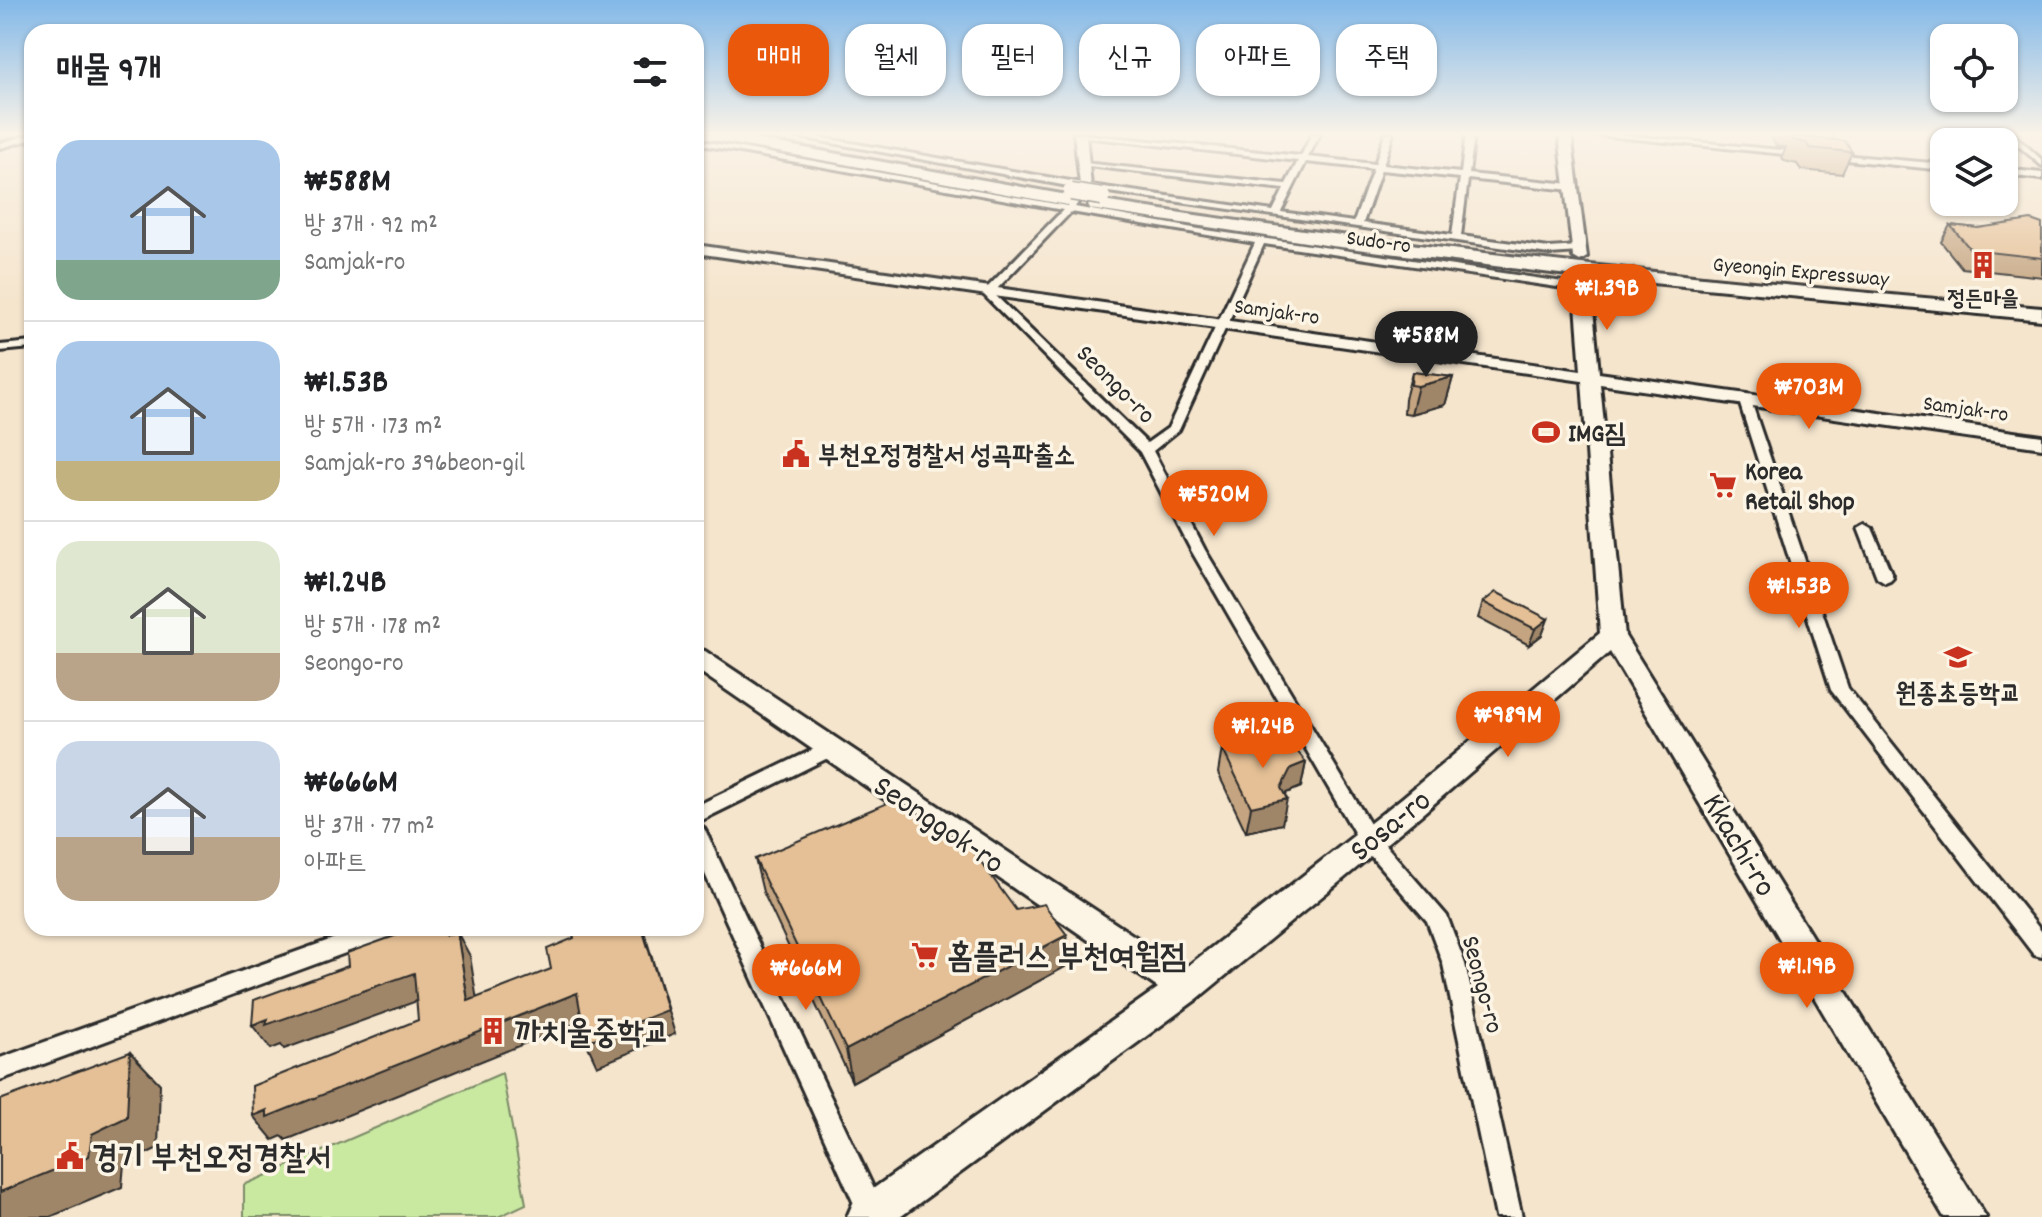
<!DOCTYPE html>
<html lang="ko">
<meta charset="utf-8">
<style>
:root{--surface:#fff;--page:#f6f6f6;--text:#202124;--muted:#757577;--line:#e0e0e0;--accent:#ea580c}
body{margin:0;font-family:Dekko,"Poor Story",sans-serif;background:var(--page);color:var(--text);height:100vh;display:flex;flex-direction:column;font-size:30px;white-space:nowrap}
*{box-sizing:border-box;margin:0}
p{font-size:26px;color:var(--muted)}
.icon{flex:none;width:44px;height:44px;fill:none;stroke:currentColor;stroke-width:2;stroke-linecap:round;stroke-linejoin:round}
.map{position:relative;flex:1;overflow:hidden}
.side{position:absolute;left:24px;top:24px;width:680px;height:912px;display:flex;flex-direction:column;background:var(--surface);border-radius:24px;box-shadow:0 2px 6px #0004}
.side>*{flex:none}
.hud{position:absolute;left:728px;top:24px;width:760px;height:72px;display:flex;gap:16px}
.controls{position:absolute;left:1930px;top:24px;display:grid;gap:16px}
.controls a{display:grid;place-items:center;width:88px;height:88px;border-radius:16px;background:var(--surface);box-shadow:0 2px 6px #0004;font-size:40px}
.price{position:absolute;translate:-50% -68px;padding:0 18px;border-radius:28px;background:var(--accent);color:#fff;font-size:26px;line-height:52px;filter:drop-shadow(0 2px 4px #0008)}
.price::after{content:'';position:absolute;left:50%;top:48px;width:24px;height:18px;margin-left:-12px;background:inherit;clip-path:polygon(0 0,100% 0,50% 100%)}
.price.on{background:#222;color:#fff}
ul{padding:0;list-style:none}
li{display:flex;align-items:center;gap:24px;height:200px;padding:0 32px}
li+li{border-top:2px solid var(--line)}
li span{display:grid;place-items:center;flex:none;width:224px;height:160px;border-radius:24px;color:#555}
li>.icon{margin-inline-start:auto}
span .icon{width:96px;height:96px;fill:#fffc;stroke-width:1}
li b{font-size:34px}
h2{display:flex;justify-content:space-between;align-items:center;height:96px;padding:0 32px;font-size:34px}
.tag{padding:0 28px;border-radius:24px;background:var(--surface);box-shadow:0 2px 6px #0004;font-size:28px;line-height:72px}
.tag.on{background:var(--accent);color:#fff}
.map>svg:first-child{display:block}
.green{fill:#c9e9a1;stroke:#7a8a66;stroke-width:2}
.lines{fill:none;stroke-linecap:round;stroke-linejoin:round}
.street-casing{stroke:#2b2b2b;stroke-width:6}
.secondary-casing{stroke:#2b2b2b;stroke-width:6}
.highway-casing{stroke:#2b2b2b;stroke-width:6}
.street{fill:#fcf5e5;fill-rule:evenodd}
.secondary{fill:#fcf5e5;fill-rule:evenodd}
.highway{fill:#fcf5e5;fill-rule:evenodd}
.highway-bridge-casing{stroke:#2b2b2b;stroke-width:19;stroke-linecap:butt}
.highway-bridge{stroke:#fcf5e5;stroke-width:16}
.wall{fill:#c5a581;stroke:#2b2b2b;stroke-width:2}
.shaded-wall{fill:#a08669;stroke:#2b2b2b;stroke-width:2}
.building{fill:#e5c096;stroke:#2b2b2b;stroke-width:2}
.labels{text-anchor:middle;stroke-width:7;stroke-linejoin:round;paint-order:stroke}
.far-street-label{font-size:22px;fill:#2b2b2b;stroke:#fcf5e5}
.far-poi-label{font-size:22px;font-weight:bold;fill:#2b2b2b;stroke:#fcf5e5}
.street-label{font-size:26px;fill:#2b2b2b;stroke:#fcf5e5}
.poi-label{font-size:26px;font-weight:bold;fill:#2b2b2b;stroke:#fcf5e5;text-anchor:start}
.near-street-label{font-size:32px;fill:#2b2b2b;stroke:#fcf5e5}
.near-poi-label{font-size:32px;font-weight:bold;fill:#2b2b2b;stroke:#fcf5e5;text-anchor:start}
</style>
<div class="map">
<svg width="2042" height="1217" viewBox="0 0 2042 1217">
<rect width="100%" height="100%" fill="#f5e5cd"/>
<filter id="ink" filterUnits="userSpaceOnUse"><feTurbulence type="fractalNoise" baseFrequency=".0125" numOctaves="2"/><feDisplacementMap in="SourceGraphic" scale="16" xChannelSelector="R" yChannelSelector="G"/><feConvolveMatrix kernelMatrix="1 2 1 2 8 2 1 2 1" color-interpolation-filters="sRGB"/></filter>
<g filter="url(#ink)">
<path class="green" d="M502 1073 526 1204 498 1217H244V1185Z"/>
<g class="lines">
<g class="street-casing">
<path id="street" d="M32 134V139L0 148V143Z
M783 134H800L1082 183 1086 181 1090 185 1273 211 1284 189 1080 165 1084 163 1286 184 1298 161 1076 136 1082 134 1301 156 1312 134H1320L1308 157 1375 164 1385 134H1393L1383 165 1461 173 1466 134H1474L1469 174 1571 184 1575 187 1571 190 1468 179 1461 236 1549 248 1579 246 1584 249 1579 252 1549 254 1087 189 1075 207 1199 229 1584 285 1589 288 1584 291 1264 244 1179 430 1153 451 1205 550 1376 834 1447 916 1465 964 1522 1217H1496L1443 964 1427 921 1362 846 1191 550 1140 452 982 293 1063 210 696 144V140L1067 206 1079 188ZM1306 162 1373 169 1354 222 1281 212ZM1381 170 1460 178 1452 235 1363 223ZM1071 212 1255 243 1168 428 1147 443 993 293Z
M1587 134H1614L1803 152 1807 154 1803 156Z
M2005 134H2013L2042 160V166Z
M1830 154 1944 164V170L1827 158Z
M2004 169 2042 173V179L2004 175Z
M32 342V348L0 351V345Z
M1745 397 1751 401 1848 688 2042 932V957L2034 955 1831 690 1739 401Z
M1865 524 1872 528 1893 577 1890 580 1885 582 1877 577 1858 528Z
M831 741 838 743 840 748 838 753 696 823V806Z
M696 824 703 827 706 832 881 1204 885 1213 884 1217H860L696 854Z
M363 928H400L397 934 0 1080V1058Z"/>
</g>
<g class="secondary-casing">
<path id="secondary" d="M1074 134H1086L1091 187 1080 184Z
M1559 134H1571L1587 257 1580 261 1573 257Z
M696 245 1581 371 1574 277 1582 272 1590 277 1599 373 2042 436V448L1600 384 1625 636 1986 1217H1944L1610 652 1422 814 1197 999 900 1217H847L853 1203 1158 988 696 669V649L705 651 1184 969 1402 798 1600 633 1582 381 696 253Z"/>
</g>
<g class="highway-casing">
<path id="highway" d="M696 134H727L1067 195 1075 200 1067 205 703 138Z
M1096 200C1410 249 1725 282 2042 308V320L1568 275 1332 246 1090 209 1088 205Z"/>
</g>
<use href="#street" class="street"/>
<use href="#secondary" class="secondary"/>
<use href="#highway" class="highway"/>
<g class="highway-bridge-casing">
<path id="highway-bridge" d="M1071 192 1102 197"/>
</g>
<use href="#highway-bridge" class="highway-bridge"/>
</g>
<path class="wall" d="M1769 134H1835L1833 140 1852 152 1842 174 1801 170 1797 164 1784 161 1782 157 1786 147 1776 146Z
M2042 224V277L1962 268 1941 242 1950 225 1978 228Z
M1412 372 1453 377 1445 405 1411 414 1404 413 1405 399Z
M1483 602 1548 619 1542 635 1529 645 1478 618Z
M1222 748H1281L1306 762 1301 787 1286 793 1285 795 1282 824 1246 832 1218 773Z
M755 859 1016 910 1067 935 1065 967 852 1082 763 892Z"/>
<path class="shaded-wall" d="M1453 377 1445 405 1411 414 1418 386Z
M1548 619 1542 635 1529 645 1535 629Z
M1306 762 1301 787 1286 793 1282 800 1287 799 1282 824 1246 832 1251 807 1291 768Z
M642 928H643L675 1034 597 1066 586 1042Z
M457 932 470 956 481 1026 468 1001Z
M1067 935 1065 967 852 1082 846 1050Z
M414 973 428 997 284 1049 281 1045 271 1049 252 1025Z
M577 993 588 1018 286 1140 282 1136 273 1140 253 1116Z
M130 1052 160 1084 158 1148 124 1164 122 1187 50 1217H0V1192L92 1134Z"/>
<path class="building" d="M1790 136 1845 141 1852 152 1810 148 1806 143 1793 140Z
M2031 220 2042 224V258L1971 250 1950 225 1978 228Z
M1412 372 1453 377 1418 386 1411 385Z
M1496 592 1548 619 1535 629 1483 602Z
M1276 740 1281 748 1293 746 1306 762 1291 768 1281 788 1287 799 1251 807 1222 748Z
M897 799 970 847 1016 910 1044 904 1067 935 846 1050 755 859Z
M417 928H443L445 935 457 932 468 1001 551 969 547 949 574 938 571 928H642L667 1010 586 1042 577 993 267 1117V1110L253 1116 252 1086 418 1020 414 973 266 1025 268 1019 252 1025 254 1000 348 966 347 953Z
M130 1052 127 1117 92 1134 89 1156 0 1192V1100Z"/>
</g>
<linearGradient id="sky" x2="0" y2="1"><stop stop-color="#82b8e8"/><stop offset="0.44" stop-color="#faf3e8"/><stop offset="1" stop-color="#faf3e8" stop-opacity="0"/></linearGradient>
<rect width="2042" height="304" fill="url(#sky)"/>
<defs>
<g id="building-bare" transform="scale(2.16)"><path d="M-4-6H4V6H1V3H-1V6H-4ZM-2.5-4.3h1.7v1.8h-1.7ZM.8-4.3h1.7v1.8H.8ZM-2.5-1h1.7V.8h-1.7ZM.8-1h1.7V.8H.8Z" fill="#c8321e" stroke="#fcf5e5" stroke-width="2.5" paint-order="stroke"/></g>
<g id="stadium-bare" transform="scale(2.16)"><path d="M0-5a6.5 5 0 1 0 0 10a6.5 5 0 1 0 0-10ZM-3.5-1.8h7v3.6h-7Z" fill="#c8321e" stroke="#fcf5e5" stroke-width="2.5" paint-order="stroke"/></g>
<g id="civic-bare" transform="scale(2.16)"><path d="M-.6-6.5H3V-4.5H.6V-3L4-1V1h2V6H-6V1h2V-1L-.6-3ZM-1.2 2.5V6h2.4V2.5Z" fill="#c8321e" stroke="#fcf5e5" stroke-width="2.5" paint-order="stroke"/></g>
<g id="supermarket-bare" transform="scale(2.16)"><path d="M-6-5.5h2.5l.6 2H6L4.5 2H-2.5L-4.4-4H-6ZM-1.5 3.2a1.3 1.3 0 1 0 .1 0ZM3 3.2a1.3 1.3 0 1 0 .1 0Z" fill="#c8321e" stroke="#fcf5e5" stroke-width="2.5" paint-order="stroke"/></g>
<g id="school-bare" transform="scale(2.16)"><path d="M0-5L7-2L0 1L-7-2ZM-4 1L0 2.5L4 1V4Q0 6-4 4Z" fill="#c8321e" stroke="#fcf5e5" stroke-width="2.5" paint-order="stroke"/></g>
</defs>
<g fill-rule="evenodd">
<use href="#building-bare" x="1983" y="265"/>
<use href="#stadium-bare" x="1546" y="432"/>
<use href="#civic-bare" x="796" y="454"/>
<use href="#supermarket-bare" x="1723" y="485"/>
<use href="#school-bare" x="1958" y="657"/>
<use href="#supermarket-bare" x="925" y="955"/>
<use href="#building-bare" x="493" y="1031"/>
<use href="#civic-bare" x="70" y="1156"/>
</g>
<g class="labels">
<g class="far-street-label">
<text transform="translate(1379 240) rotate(8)" y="8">Sudo-ro</text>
<text transform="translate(1801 270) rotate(5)" y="8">Gyeongin Expressway</text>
<text transform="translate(1277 310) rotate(8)" y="8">Samjak-ro</text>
<text transform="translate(1966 407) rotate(8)" y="8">Samjak-ro</text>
</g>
<g class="far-poi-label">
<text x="1983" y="305">정든마을</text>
</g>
<g class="street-label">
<text transform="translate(1117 383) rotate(45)" y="9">Seongo-ro</text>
<text transform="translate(1484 984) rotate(75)" y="9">Seongo-ro</text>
</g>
<g class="poi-label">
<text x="1568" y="441">IMG짐</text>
<text x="818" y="463">부천오정경찰서 성곡파출소</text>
<text x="1745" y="479">Korea<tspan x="1745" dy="30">Retail Shop</tspan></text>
<text x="1958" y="701" text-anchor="middle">원종초등학교</text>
</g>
<g class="near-street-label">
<text transform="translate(940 823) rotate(34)" y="11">Seonggok-ro</text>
<text transform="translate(1389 824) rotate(-39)" y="11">Sosa-ro</text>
<text transform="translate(1741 844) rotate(59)" y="11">Kkachi-ro</text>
</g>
<g class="near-poi-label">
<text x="947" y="966">홈플러스 부천여월점</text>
<text x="515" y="1042">까치울중학교</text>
<text x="92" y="1167">경기 부천오정경찰서</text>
</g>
</g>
</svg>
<div class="controls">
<a><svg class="icon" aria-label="locate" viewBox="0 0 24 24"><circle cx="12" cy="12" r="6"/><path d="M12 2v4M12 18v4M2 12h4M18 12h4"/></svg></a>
<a><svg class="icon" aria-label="layers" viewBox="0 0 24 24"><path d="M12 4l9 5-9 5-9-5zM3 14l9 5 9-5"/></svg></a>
</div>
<b class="price" style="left:1607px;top:332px">₩1.39B</b>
<b class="price on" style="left:1426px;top:379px">₩588M</b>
<b class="price" style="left:1809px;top:431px">₩703M</b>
<b class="price" style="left:1214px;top:538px">₩520M</b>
<b class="price" style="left:1799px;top:630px">₩1.53B</b>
<b class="price" style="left:1508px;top:759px">₩989M</b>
<b class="price" style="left:1263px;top:770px">₩1.24B</b>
<b class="price" style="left:1807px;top:1010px">₩1.19B</b>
<b class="price" style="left:806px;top:1012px">₩666M</b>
<div class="hud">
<a class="tag on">매매</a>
<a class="tag">월세</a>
<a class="tag">필터</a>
<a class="tag">신규</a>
<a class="tag">아파트</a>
<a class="tag">주택</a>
</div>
<section class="side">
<h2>매물 9개<svg class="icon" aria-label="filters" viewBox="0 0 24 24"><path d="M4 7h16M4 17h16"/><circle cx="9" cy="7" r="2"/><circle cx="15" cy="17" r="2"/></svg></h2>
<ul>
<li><span style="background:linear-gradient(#a9c7e8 75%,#7fa58c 0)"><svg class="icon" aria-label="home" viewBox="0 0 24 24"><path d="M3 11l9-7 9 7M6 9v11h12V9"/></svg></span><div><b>₩588M</b><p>방 3개 · 92 m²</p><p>Samjak-ro</p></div></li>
<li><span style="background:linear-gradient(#a9c7e8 75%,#c2b280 0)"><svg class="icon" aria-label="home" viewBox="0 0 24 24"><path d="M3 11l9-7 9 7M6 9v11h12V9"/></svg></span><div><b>₩1.53B</b><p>방 5개 · 173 m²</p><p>Samjak-ro 396beon-gil</p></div></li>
<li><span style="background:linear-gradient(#dfe7d0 70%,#b9a48a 0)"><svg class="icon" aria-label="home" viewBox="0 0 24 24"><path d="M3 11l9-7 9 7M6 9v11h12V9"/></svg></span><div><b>₩1.24B</b><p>방 5개 · 178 m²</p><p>Seongo-ro</p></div></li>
<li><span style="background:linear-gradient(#c9d6e8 60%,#b9a48a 0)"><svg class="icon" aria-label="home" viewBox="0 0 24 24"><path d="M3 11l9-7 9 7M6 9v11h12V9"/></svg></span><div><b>₩666M</b><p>방 3개 · 77 m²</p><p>아파트</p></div></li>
</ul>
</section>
</div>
